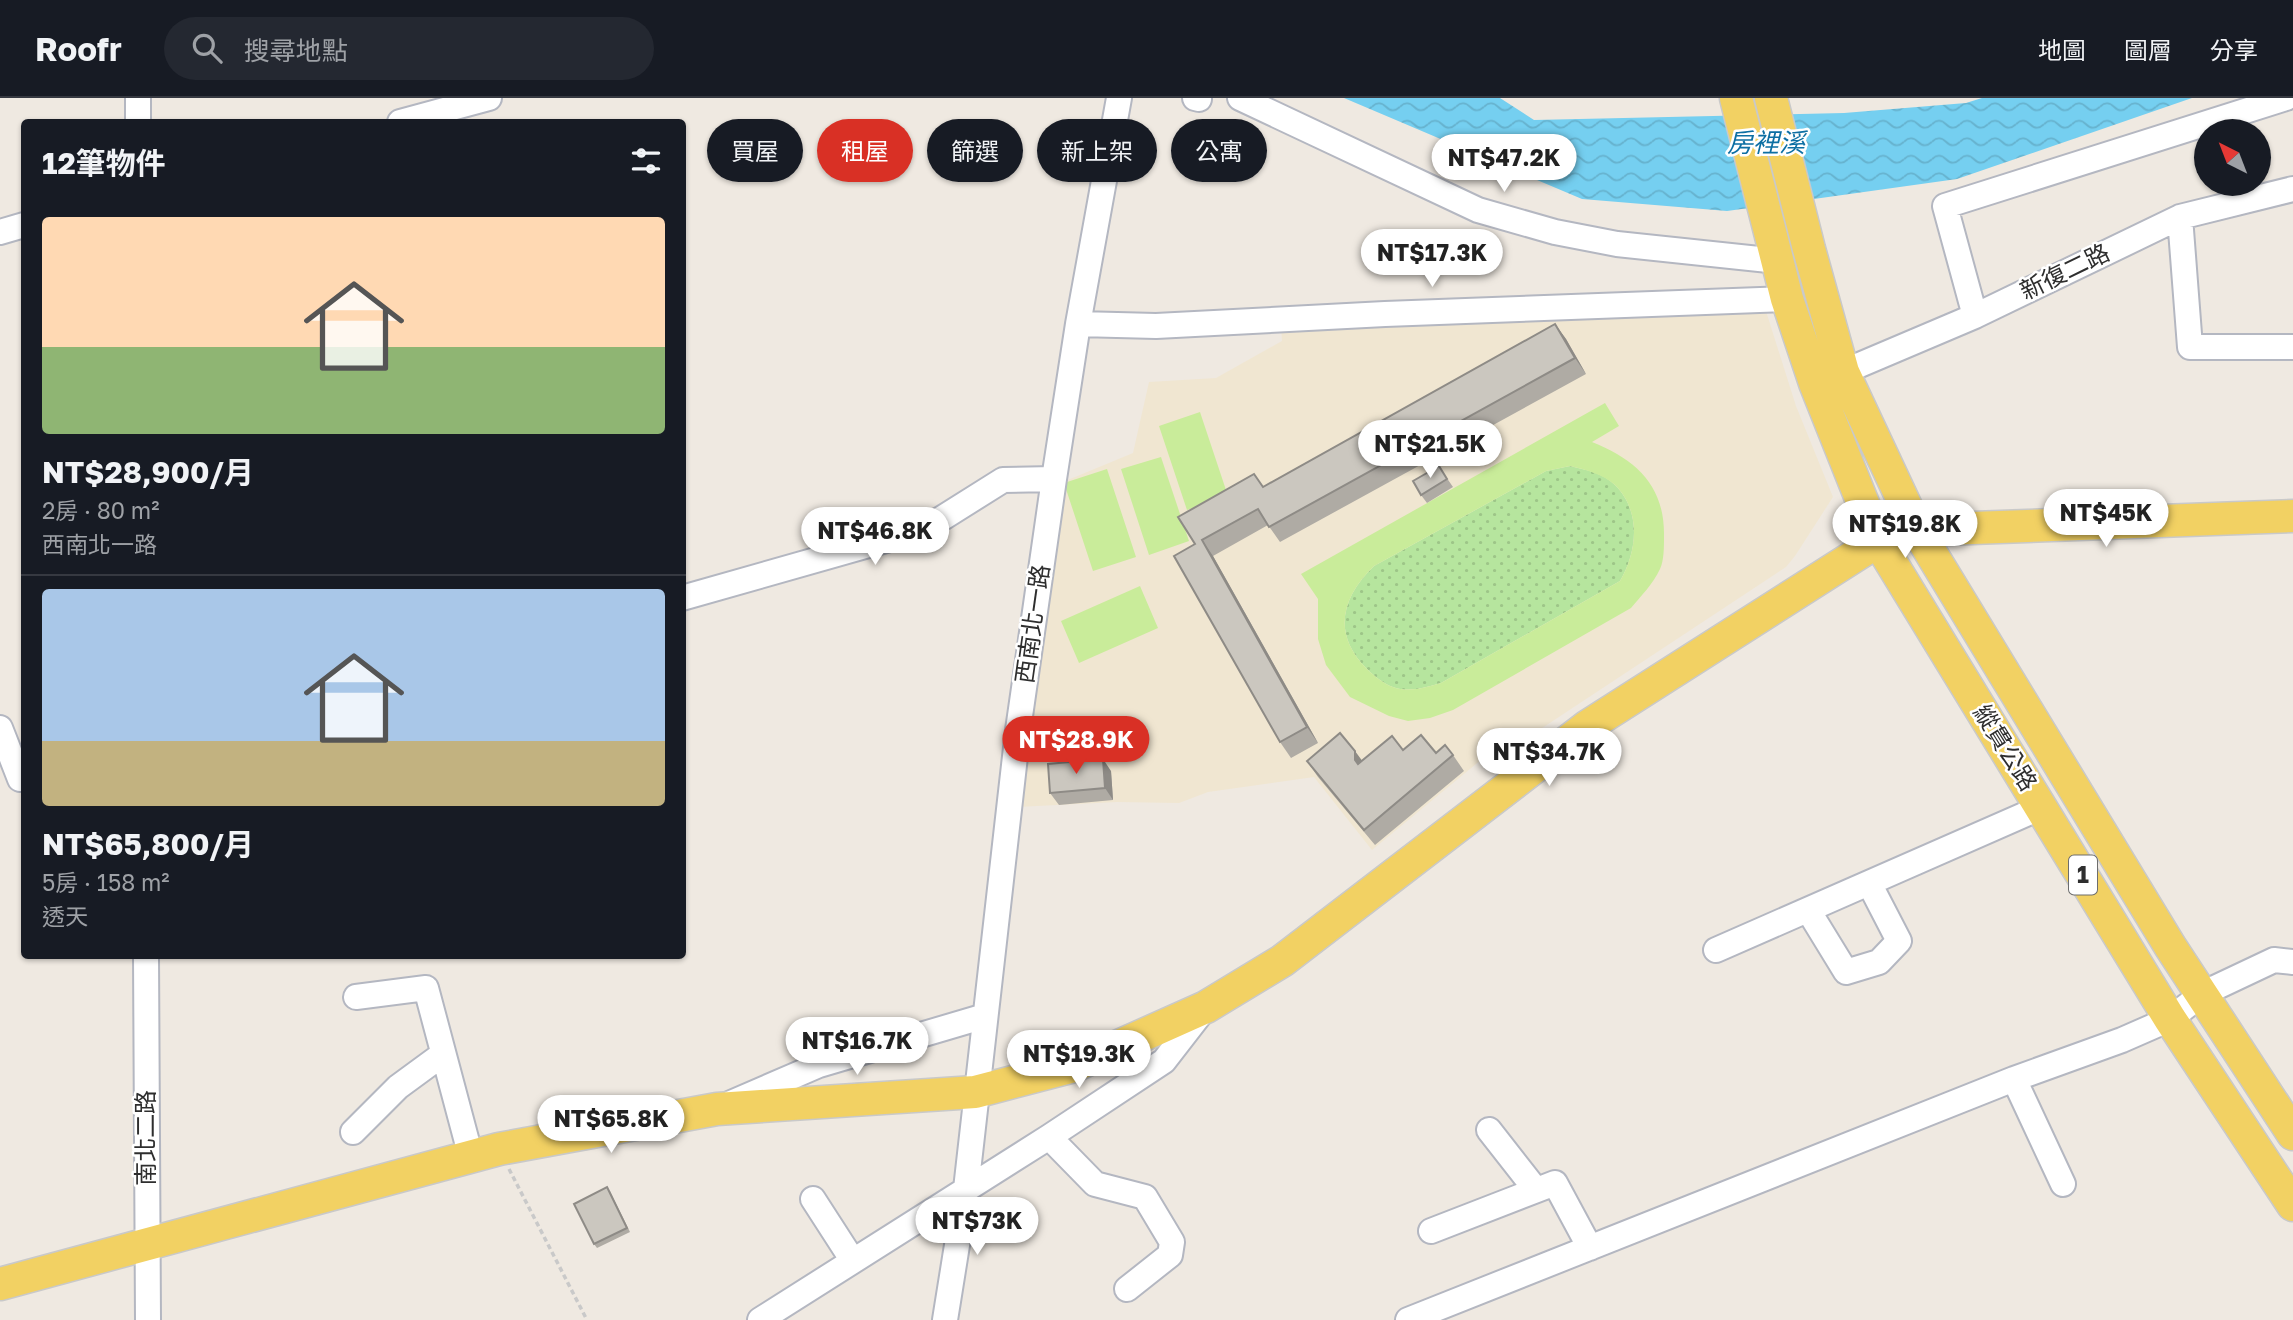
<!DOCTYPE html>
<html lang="zh-TW">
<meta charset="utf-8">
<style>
:root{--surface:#171b24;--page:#242831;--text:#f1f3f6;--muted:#9ea1a6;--line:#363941;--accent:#d93025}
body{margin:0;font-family:"Golos Text","Noto Sans TC",sans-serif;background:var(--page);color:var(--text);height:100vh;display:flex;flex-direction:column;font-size:26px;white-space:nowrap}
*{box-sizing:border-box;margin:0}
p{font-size:23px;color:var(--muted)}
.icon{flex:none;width:38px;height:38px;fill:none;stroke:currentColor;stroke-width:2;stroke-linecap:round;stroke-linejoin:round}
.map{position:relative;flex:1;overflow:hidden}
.drawer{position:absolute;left:21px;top:21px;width:665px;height:840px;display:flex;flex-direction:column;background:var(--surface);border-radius:7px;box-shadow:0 2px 5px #0004}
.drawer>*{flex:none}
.banner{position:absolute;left:707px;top:21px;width:665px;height:63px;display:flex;gap:14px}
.needle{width:46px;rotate:318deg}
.tools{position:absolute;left:2194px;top:21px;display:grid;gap:14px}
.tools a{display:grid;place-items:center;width:77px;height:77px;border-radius:50%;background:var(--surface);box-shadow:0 2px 5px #0004;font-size:35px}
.price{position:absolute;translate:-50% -60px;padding:0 16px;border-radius:24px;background:#fff;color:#222;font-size:23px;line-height:46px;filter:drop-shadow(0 2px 4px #0008)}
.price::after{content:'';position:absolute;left:50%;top:42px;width:21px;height:16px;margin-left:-10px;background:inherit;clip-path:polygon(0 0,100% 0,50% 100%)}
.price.on{background:var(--accent);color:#fff}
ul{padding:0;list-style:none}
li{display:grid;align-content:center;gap:14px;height:371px;padding:0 21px}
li+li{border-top:2px solid var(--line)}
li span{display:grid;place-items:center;height:217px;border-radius:7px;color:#555}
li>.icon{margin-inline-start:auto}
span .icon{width:126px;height:126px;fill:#fffc;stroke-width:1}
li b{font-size:30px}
h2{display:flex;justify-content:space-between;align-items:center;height:84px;padding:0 21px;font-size:30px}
.tag{padding:0 24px;border-radius:32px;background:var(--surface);box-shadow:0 2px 5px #0004;font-size:24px;line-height:63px}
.tag.on{background:var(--accent);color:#fff}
header{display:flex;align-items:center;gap:42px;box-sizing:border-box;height:98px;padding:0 35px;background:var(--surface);border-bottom:2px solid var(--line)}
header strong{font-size:33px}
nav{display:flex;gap:38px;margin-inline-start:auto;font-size:24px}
.search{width:490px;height:63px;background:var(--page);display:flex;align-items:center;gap:18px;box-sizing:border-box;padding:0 24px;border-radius:38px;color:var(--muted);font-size:26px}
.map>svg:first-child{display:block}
.education{fill:#f0e6d1}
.green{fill:url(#green-dots)}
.pitch{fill:#c9ec9a;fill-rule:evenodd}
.water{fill:url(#water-waves)}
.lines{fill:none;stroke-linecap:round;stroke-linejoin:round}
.minor-casing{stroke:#b4b7c1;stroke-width:28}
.major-casing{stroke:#c9c9c9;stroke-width:35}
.path{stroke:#c9c9c9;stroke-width:3.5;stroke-dasharray:5 3.5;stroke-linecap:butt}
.minor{stroke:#fff;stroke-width:24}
.major{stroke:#f2d163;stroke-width:32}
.wall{fill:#afaba4}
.shaded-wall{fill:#8e8b86}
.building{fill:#cbc7bf;stroke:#8e8b86;stroke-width:2}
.labels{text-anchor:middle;stroke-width:5;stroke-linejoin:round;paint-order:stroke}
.shield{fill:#fff;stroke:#6d6d6d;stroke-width:2}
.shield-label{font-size:23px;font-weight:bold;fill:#2e2e2e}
.street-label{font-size:24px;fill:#2e2e2e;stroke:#fff}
.water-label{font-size:26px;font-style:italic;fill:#0d6fa3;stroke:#fff}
</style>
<header>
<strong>Roofr</strong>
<div class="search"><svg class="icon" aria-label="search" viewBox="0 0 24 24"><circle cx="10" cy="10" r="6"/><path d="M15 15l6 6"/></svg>搜尋地點</div>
<nav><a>地圖</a><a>圖層</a><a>分享</a></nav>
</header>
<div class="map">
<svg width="2293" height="1222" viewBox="0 0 2293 1222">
<defs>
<pattern id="green-dots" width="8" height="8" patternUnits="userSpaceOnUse" patternTransform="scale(1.75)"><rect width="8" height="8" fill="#b6e59e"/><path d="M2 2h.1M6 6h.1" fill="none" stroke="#9dc588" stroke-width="1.8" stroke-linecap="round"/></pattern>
<pattern id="water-waves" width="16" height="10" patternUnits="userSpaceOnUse" patternTransform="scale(1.75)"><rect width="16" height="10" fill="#75cff0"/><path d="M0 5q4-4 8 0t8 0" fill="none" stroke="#66b2ce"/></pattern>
</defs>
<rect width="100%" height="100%" fill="#efe9e1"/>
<path class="education" d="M1765 210 1796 308 1833 399 1795 458 1786 469 1506 654 1499 647 1372 752 1314 679 1208 694 1179 705 1117 704 1017 709 1063 384 1133 355 1149 284 1216 280 1282 243 1281 228Z"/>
<path class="green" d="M1570 368C1586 372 1603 375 1615 387 1642 414 1637 454 1620 483L1441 585C1427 589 1409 595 1393 589 1384 586 1374 578 1367 571 1332 536 1341 500 1374 468L1546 373Z"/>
<path class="pitch" d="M1605 305 1619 328 1592 344C1637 362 1665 388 1664 439 1664 449 1664 463 1660 471 1653 486 1641 498 1631 510L1453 612 1430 620 1408 623 1389 618 1350 599 1326 567 1318 541V501L1301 476ZM1570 368C1586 372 1603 376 1615 387 1642 414 1637 454 1620 483L1441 585C1427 589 1409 595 1393 589 1384 586 1374 578 1367 571 1332 536 1341 500 1374 468L1546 373Z
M1200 314 1228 398 1187 412 1159 328Z
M1161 359 1189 443 1149 457 1121 371Z
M1107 371 1136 459 1093 473 1064 385Z
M1140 488 1158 530 1079 565 1061 523Z"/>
<path class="water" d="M1344 0H1500L1534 22 1844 15 1966 5 1982 0H2192L1957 81 1727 113 1582 101Z"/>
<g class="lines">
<g class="minor-casing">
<path id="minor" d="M1195 0 1199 1
M1240 0 1478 112 1555 134 1617 146 1778 163
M138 24V0
M400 24 489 0
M2180 119 2190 249H2293
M0 134 24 127
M1975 218 1945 108 2286 0
M1078 226 1156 228 1385 216 1787 201
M1843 274 1975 218 2180 119 2293 91
M682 500 925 431 1003 382 1054 381
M0 630 20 681
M1808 812 1846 874 1879 864 1899 843 1869 785
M1716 852 2042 709
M146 858 148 1222
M356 899 426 890 471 1059
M2014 981 2063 1086
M731 1005 819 967 985 918
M1489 1032 1536 1092
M353 1034 398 989 443 956
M1049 1039 1095 1086 1145 1099 1172 1144 1170 1157 1127 1191
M813 1101 853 1163
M1431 1133 1555 1085 1590 1150
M760 1222 1049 1039 1164 963 1205 910
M945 1222 966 1091 1018 632 1054 381 1078 226 1119 0
M1408 1222 2014 981 2122 942 2170 921 2202 896 2274 862 2293 864"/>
</g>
<g class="major-casing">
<path id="major" d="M1736 0 1787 201 1815 285 1878 443 2170 921 2293 1107
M1771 0 1809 151 1843 274 1917 432 2170 848 2293 1036
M0 1186 499 1051 717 1011 975 994 1074 968 1206 909 1282 863 1588 628 1878 443 1917 432 2293 418"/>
</g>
<path class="path" d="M509 1071 587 1222"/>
<use href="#minor" class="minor"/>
<use href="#major" class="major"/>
</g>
<path class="wall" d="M1555 226 1566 241 1586 276 1280 444 1268 427 1213 458 1318 645 1291 660 1280 644 1195 446 1263 389Z
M1444 376 1453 389 1427 405 1421 397Z
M1403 652 1453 657 1464 673 1375 747 1318 679 1307 663H1362Z
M1111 673 1113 702 1059 707 1050 695Z
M610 1093 630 1134 597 1150 594 1146Z"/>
<path class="shaded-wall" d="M1555 226 1566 241 1586 276 1575 260Z
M1202 442 1213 458 1318 645 1307 629Z
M1355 653 1366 668V677L1355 662Z
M1103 661 1111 673 1113 702 1105 690Z"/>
<path class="building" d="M1555 226 1575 260 1269 429 1258 411 1202 442 1307 629 1280 644 1174 458 1195 446 1178 419 1254 376 1263 389Z
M1439 368 1447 381 1421 397 1413 383Z
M1340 635 1355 653V662L1358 666 1392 638 1403 652 1421 637 1436 655 1445 647 1453 657 1364 732 1307 663Z
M1103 661 1105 690 1050 695 1048 666Z
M607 1089 627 1130 594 1146 574 1106Z"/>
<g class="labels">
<rect class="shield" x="2069" y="757.5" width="28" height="39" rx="5"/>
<g class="shield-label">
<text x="2083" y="785">1</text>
</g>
<g class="street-label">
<text transform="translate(2065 174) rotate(-26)" y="8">新復二路</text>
<text transform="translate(1033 526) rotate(-82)" y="8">西南北一路</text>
<text transform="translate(2005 650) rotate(58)" y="8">縱貫公路</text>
<text transform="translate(146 1040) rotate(-90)" y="8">南北二路</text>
</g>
<g class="water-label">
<text x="1766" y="54">房裡溪</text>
</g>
</g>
</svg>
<div class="tools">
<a><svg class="needle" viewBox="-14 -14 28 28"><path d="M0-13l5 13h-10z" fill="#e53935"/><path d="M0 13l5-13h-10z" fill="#9ea1a6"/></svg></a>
</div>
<b class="price" style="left:1504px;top:96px">NT$47.2K</b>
<b class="price" style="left:1432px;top:191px">NT$17.3K</b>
<b class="price" style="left:1430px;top:382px">NT$21.5K</b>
<b class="price" style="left:2106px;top:451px">NT$45K</b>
<b class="price" style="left:1905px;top:462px">NT$19.8K</b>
<b class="price" style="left:875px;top:469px">NT$46.8K</b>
<b class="price on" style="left:1076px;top:678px">NT$28.9K</b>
<b class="price" style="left:1549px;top:690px">NT$34.7K</b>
<b class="price" style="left:857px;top:979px">NT$16.7K</b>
<b class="price" style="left:1079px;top:992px">NT$19.3K</b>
<b class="price" style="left:611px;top:1057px">NT$65.8K</b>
<b class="price" style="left:977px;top:1159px">NT$73K</b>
<div class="banner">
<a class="tag">買屋</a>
<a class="tag on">租屋</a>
<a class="tag">篩選</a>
<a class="tag">新上架</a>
<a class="tag">公寓</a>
</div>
<section class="drawer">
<h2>12筆物件<svg class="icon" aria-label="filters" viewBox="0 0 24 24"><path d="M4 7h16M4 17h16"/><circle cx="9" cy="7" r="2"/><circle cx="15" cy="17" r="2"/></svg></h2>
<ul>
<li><span style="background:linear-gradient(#ffd9b3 60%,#8fb573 0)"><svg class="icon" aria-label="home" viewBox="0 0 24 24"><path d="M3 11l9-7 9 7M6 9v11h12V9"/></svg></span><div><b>NT$28,900/月</b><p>2房 · 80 m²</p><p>西南北一路</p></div></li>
<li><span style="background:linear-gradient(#a9c7e8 70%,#c2b280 0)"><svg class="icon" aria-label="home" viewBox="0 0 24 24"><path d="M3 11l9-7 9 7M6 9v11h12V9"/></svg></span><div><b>NT$65,800/月</b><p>5房 · 158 m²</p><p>透天</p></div></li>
</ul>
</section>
</div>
